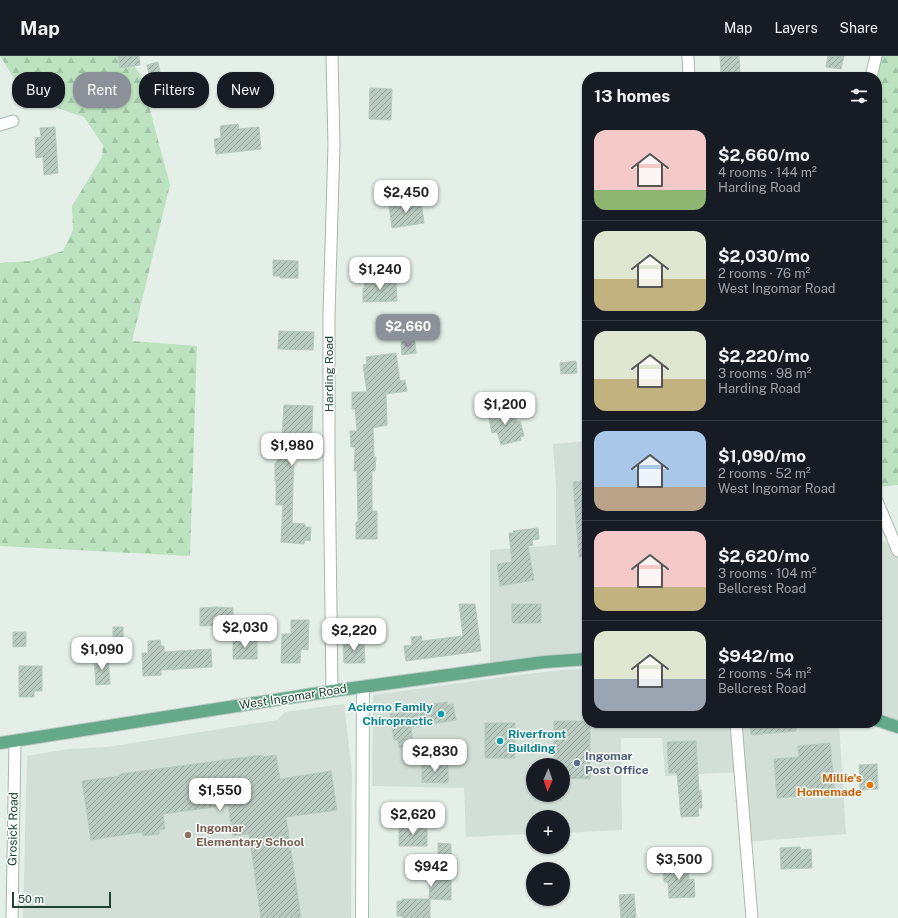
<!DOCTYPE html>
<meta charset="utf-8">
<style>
:root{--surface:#171b24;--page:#20242c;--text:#f1f3f6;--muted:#9ea1a6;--line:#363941;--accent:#8c9099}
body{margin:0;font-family:"Public Sans",sans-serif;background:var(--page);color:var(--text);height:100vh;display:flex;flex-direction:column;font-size:15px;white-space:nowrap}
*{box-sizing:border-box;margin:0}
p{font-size:13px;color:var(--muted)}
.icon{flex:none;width:22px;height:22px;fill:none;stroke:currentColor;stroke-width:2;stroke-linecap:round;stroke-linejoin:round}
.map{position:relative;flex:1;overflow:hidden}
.details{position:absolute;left:582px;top:16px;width:300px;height:656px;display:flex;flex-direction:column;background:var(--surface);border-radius:16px;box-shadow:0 1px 3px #0004}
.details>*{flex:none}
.top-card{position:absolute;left:12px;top:16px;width:380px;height:36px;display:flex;gap:8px}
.needle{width:26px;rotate:182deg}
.tools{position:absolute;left:526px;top:702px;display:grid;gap:8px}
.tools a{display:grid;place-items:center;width:44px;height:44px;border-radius:50%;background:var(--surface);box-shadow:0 1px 3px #0004;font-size:20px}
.scale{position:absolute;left:12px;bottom:10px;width:99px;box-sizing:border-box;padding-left:4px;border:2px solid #214334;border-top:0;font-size:11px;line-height:14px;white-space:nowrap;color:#214334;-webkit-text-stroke:3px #f6fbf7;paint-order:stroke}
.price{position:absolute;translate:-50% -34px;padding:0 9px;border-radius:8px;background:#fff;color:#222;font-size:13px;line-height:26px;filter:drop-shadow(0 1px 2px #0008)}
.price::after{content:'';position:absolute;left:50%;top:24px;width:12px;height:9px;margin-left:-6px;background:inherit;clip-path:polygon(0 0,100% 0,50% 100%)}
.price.active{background:var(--accent);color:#fff}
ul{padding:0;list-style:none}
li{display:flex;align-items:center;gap:12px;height:100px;padding:0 12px}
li+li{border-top:1px solid var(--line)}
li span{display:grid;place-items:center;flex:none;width:112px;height:80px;border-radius:12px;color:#555}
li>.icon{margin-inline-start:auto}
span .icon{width:48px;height:48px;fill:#fffc;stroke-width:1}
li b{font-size:17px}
h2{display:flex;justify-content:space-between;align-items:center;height:48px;padding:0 12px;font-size:17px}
.tag{padding:0 14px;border-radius:16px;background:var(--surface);box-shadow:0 1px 3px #0004;font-size:14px;line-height:36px}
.tag.active{background:var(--accent);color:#fff}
header{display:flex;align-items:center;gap:24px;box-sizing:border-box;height:56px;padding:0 20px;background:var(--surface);border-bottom:1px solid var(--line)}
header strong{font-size:19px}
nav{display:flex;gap:22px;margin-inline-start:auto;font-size:14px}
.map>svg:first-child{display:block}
.built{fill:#d2dfd7;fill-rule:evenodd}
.forest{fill:url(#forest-firs)}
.building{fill:url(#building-hatch);stroke:#b6cabe}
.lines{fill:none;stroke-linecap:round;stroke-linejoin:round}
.street-casing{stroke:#a6b8ae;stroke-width:13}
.secondary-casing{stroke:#a4bfb1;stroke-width:14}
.primary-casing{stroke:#c1cac6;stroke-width:14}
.street{stroke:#fff;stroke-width:11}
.secondary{stroke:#fff;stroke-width:12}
.primary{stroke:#65a98b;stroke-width:12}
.culture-dot{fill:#0f9aa8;stroke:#f6fbf7;stroke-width:1.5}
.service-dot{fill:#5c6f8a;stroke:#f6fbf7;stroke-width:1.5}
.food-dot{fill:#e8710a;stroke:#f6fbf7;stroke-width:1.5}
.education-dot{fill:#8d6e63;stroke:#f6fbf7;stroke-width:1.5}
.labels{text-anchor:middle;stroke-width:3;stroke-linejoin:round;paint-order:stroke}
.street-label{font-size:12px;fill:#214334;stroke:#f6fbf7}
.culture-label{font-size:12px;font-weight:bold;fill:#0d838f;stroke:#f6fbf7;text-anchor:end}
.service-label{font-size:12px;font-weight:bold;fill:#4e5e75;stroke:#f6fbf7;text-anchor:start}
.food-label{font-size:12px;font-weight:bold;fill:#c56008;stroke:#f6fbf7;text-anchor:end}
.education-label{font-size:12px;font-weight:bold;fill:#785e54;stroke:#f6fbf7;text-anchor:start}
</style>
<header>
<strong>Map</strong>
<nav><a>Map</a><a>Layers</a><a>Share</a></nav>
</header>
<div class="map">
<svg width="898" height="862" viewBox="0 0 898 862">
<defs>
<pattern id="forest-firs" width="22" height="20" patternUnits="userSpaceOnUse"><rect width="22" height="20" fill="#bce2bf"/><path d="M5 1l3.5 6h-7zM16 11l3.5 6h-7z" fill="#a1c3a5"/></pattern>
<pattern id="building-hatch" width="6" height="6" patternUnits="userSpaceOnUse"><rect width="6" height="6" fill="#b9cac1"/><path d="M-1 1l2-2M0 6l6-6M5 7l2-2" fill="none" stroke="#96a69e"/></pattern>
</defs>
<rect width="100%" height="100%" fill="#e4efe8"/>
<path class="built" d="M587 385V603L490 613V494L556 489V429L553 388Z
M877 484 896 490 898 495V671L877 664Z
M587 613V667H839L846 778 746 786 740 716 665 720 662 682H621L622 774 563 777V761H533V778L466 781 464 732 372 730 373 639 510 620 561 614ZM533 709H563V739H533Z
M344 648 352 716 351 862H23L27 700 68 693 107 691 277 664 285 656Z"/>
<path class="forest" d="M0 0H128L141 20 170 129 132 285 197 290 190 500 0 490V207L30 205 63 195 73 174 72 150 102 101 103 89 84 61 27 42Z
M876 0H898V429L877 431V21H871Z"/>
<path class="building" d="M118 0H139L140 9 120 12Z
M720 0H739L740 16H738V21H724V19H721Z
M828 0H844L841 13 826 11Z
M158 6 161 21 150 24 147 9Z
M370 32 392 33 391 64 369 63Z
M238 68 239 73 259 71 261 93 216 98 214 83 221 82 220 70Z
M55 71 58 117 44 119 43 101 36 102 35 82 41 81 40 72Z
M421 145 424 167 392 172 389 150Z
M273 204 298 205V222H280V220H273Z
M396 224 397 245 363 246V232H365L364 226Z
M279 275 314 276 313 294 278 293Z
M415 285 416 297 402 299 401 286Z
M396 297 400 325 405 324 407 335 386 338 387 369 373 372 374 401H376L375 415H372V455H377V483H356V466H358L357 415H354L355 391H351L350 375H357L355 353H352V336H367L363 309 367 308 366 301Z
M576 305 577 317 561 318 560 307Z
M284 349 313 350 311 394H306L305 396H298V397H294L292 467 305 468V471H311L310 485 305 484 304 488 281 486 283 449H276V425H275V407H277L278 381H282Z
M502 351 504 362 515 359 517 366 520 365 524 380 520 381 521 384 501 389 497 376 492 377 487 354Z
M587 425V501H579L573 426Z
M538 472 539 483 532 484 533 489 528 490 534 524 500 530 497 508 512 506 509 477H514L513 475Z
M459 548H475L481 595 406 605 404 590 412 589 411 581 421 580 422 585 463 580Z
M512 548H541V567H512Z
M216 551 233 552V569L200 570V552Z
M291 564H309L308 594 301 593 300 607H281L282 578H291Z
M113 571H123V585H113Z
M13 576H26V590L13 591Z
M257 583V603H233V584Z
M160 584 161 590H164V596L211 593 212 611 161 614V619L143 620 142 597H148V585Z
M364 584 365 607H344L343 585Z
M108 601 110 628 96 629 94 602Z
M19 610H42V635H34V641H19Z
M447 646V649L453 648 456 664 411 671 412 682H408L410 690 399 692 398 684H394L390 658 426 653V652L433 650V648Z
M554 665H587V667H590V723L563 722V709H554Z
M485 667H515V702H485Z
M750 667H796V675L751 679Z
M696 685 699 735 701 734 702 752H698L699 760 681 761 677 717H669L667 686Z
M830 687 835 737 777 742 774 703 799 701 798 690Z
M262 699V701L276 699 280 723 331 715 337 754 286 761 301 862H261L249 778 233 780 228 749 163 758 165 773 159 774V778L143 780 142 776 91 784 82 725 120 720V718Z
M422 708H448V727L422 726Z
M877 708 878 733 860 734 859 709Z
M399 769 427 770V790H399Z
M438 787 451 788V844L430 843V862H402V860H397V845H402V843H429L430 824H438Z
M800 791V794L811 793 812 812 781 813 780 792Z
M687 806 689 824 694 823 695 841 669 842 668 826H664L663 808Z
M634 838 636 862H621L619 839Z"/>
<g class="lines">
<g class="street-casing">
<path id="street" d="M688 0 689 21
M871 21 876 0
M0 69 13 65
M877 445 898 495
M332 635 329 397V258L334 89 332 0
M736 667 752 862
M12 862 15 685"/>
</g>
<g class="secondary-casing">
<path id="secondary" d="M362 862 363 631"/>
</g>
<g class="primary-casing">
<path id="primary" d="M877 664 898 671
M0 687 332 635 544 606 587 603"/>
</g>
<use href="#street" class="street"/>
<use href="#secondary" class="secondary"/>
<use href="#primary" class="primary"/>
</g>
<g class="culture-dot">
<circle cx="441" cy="658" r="4"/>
<circle cx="500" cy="685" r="4"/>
</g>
<circle class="service-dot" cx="577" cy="707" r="4"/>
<circle class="food-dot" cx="870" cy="729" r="4"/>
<circle class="education-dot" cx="188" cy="779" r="4"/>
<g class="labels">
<g class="street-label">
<text transform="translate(329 318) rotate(-90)" y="4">Harding Road</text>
<text transform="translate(293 641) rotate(-9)" y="4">West Ingomar Road</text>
<text transform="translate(13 773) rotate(-89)" y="4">Grosick Road</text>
</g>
<g class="culture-label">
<text x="433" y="655">Acierno Family<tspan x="433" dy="14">Chiropractic</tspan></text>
<text x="508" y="682" text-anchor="start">Riverfront<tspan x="508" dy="14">Building</tspan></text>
</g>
<g class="service-label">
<text x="585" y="704">Ingomar<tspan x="585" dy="14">Post Office</tspan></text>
</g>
<g class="food-label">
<text x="862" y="726">Millie's<tspan x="862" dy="14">Homemade</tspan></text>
</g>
<g class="education-label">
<text x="196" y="776">Ingomar<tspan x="196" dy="14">Elementary School</tspan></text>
</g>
</g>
</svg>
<div class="tools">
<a><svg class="needle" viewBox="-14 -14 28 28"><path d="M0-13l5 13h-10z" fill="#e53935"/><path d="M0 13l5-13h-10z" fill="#9ea1a6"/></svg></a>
<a>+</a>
<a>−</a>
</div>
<div class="scale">50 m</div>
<b class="price" style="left:406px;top:158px">$2,450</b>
<b class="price" style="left:380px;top:235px">$1,240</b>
<b class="price active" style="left:408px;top:292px">$2,660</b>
<b class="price" style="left:505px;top:370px">$1,200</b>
<b class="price" style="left:292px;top:411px">$1,980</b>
<b class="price" style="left:245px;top:593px">$2,030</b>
<b class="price" style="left:354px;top:596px">$2,220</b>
<b class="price" style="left:102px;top:615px">$1,090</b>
<b class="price" style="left:435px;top:717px">$2,830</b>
<b class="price" style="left:220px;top:756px">$1,550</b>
<b class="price" style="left:413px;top:780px">$2,620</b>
<b class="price" style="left:679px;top:825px">$3,500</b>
<b class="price" style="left:431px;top:832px">$942</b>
<div class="top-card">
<a class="tag">Buy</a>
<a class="tag active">Rent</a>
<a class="tag">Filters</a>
<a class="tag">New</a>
</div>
<section class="details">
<h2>13 homes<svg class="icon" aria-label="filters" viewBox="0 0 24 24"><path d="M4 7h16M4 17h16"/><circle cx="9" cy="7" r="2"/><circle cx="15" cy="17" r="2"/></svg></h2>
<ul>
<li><span style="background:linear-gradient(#f6c9c9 75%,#8fb573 0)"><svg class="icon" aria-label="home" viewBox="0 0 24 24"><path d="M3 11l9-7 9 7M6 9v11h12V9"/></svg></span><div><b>$2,660/mo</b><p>4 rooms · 144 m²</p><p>Harding Road</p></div></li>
<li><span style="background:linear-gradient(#dfe7d0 60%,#c2b280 0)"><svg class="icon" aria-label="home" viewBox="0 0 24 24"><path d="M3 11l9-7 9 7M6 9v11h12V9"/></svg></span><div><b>$2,030/mo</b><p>2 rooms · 76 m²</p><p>West Ingomar Road</p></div></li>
<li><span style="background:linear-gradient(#dfe7d0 60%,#c2b280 0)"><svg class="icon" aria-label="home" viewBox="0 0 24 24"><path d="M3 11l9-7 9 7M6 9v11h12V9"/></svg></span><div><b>$2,220/mo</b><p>3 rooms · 98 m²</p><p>Harding Road</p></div></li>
<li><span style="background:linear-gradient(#a9c7e8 70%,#b9a48a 0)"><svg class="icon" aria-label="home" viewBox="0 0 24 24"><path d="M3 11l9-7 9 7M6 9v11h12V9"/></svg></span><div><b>$1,090/mo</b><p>2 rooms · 52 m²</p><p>West Ingomar Road</p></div></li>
<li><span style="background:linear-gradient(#f6c9c9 70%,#c2b280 0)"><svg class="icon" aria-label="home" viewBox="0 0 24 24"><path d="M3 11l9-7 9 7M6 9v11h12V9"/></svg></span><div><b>$2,620/mo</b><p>3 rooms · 104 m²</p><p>Bellcrest Road</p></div></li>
<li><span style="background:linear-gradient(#dfe7d0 60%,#9aa5b1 0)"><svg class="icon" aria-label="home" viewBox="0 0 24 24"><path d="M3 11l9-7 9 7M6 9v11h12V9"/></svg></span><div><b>$942/mo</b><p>2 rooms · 54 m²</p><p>Bellcrest Road</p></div></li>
</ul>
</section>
</div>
